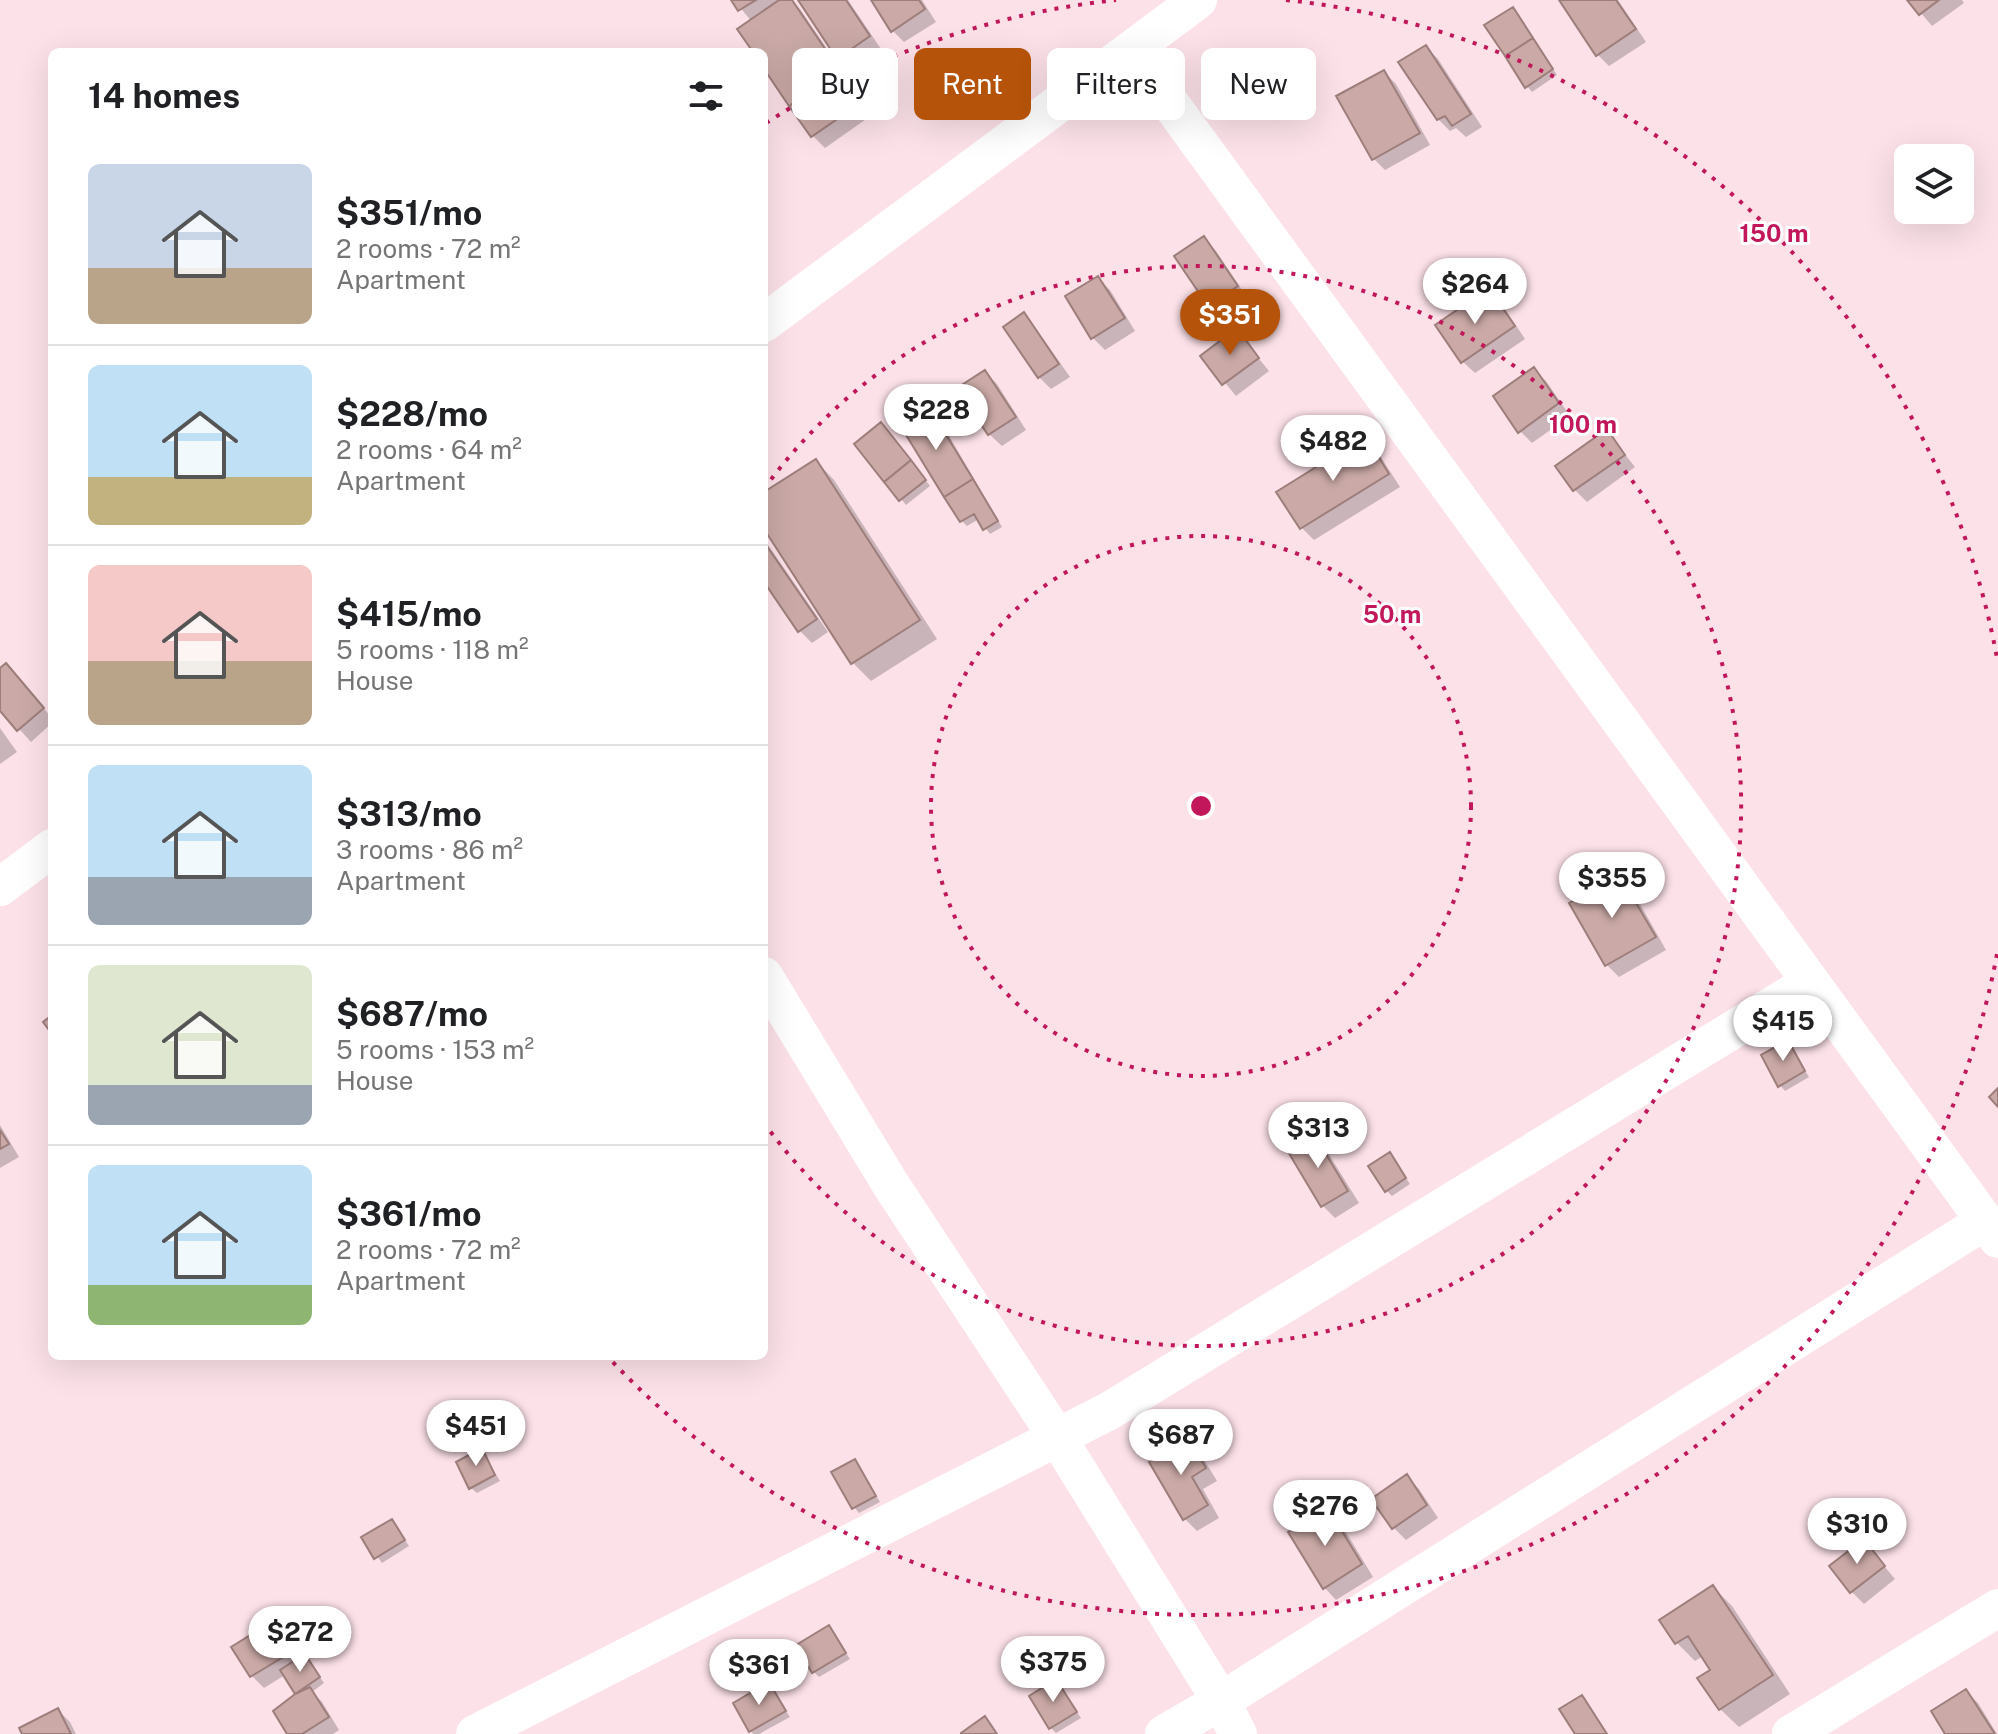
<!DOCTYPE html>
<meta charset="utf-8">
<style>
:root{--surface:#fff;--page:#f6f6f6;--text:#202124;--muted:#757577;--line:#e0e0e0;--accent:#b45309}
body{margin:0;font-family:"Public Sans",sans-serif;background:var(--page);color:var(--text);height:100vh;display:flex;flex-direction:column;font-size:30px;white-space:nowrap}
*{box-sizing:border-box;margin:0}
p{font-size:26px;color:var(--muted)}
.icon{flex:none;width:44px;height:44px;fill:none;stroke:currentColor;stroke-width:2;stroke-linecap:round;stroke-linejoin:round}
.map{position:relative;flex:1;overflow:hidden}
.drawer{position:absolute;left:48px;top:48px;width:720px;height:1312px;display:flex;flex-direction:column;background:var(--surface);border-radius:12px;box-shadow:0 8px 32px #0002}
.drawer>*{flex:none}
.banner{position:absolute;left:792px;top:48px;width:760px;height:72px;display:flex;gap:16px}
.controls{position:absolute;left:1894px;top:144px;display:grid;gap:16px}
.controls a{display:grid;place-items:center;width:80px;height:80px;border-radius:12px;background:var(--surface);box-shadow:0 8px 32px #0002;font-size:40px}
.price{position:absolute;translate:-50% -68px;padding:0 18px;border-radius:28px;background:#fff;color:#222;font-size:26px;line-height:52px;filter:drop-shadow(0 2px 4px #0008)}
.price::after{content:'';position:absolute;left:50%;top:48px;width:24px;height:18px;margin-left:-12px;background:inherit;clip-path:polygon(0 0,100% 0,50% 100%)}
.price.current{background:var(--accent);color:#fff}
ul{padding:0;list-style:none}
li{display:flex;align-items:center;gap:24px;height:200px;padding:0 40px}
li+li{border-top:2px solid var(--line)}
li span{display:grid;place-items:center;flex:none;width:224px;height:160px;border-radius:12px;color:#555}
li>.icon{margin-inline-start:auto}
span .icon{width:96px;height:96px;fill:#fffc;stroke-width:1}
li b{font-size:34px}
h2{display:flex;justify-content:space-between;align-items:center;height:96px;padding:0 40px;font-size:34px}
.chip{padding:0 28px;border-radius:12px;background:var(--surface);box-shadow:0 8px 32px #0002;font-size:28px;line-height:72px}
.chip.current{background:var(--accent);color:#fff}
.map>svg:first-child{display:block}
.shadow{fill:#0003}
.building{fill:#caa9a6;stroke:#9d7e7b;stroke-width:2}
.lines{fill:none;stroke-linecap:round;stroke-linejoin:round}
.minor{stroke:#fff;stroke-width:38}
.ring{fill:none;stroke:#c2185b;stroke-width:4;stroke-dasharray:4 8}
.centre{fill:#c2185b;stroke:#fff;stroke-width:4}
.ring-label{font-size:24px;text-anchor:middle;font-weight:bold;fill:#c2185b;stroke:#fff;stroke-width:6;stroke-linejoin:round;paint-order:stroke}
</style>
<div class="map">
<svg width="1998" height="1734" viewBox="0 0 1998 1734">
<rect width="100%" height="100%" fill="#fce1e8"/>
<path class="shadow" d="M734 0H791L800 9 872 115 825 148 813 136 764 65V52H755L752 22Z
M800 0H848L881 49 851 70 839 58Z
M873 0H922L936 22 904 42 892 30Z
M1561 0H1618L1646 42 1609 66 1597 54Z
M1910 0H1962L1964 3 1932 26Z
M1518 14 1557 75 1532 92 1527 86Z
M1426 47 1438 59 1482 127 1466 137 1456 128 1450 131 1438 119Z
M1384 72 1396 84 1430 145 1385 170 1373 158Z
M1204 239 1216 251 1248 299 1222 317 1210 305Z
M1098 278 1110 290 1135 331 1105 350 1093 338 1068 297Z
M1489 291 1501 303 1525 339 1475 373 1462 361Z
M1023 315 1035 327 1070 377 1051 389 1039 377Z
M1236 331 1269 371 1236 396 1203 356Z
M1533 369 1546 381 1570 416 1532 443 1520 431Z
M985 372 997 384 1026 430 1002 446 989 434Z
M929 410 941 422 1002 527 990 534 979 519 967 526 962 521Z
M1607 432 1635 467 1587 502 1575 490Z
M893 437 930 486 906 505 857 444Z
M1365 439 1377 451 1400 487 1314 540 1302 528Z
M816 461 834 480 937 639 871 681 853 663 764 525V495Z
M764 539 828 632 812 643 800 631 764 578Z
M0 671 18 678 52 718V723L31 742 0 708Z
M0 728 17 752 0 764Z
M1619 876 1631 888 1666 950 1619 977 1607 965 1571 903Z
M1788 1043 1809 1077 1785 1091 1780 1085Z
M0 1125 19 1157 0 1168Z
M1313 1136 1325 1148 1359 1203 1335 1218 1323 1206Z
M1390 1155 1410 1184 1392 1196 1386 1190Z
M1188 1441 1200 1453 1217 1481 1203 1489 1219 1518 1197 1531 1185 1519 1152 1463Z
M482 1451 500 1481 477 1493 471 1488Z
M855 1461 880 1502 859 1513 854 1507Z
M1407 1477 1419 1489 1438 1518 1406 1540 1394 1528Z
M1328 1510 1340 1522 1373 1577 1336 1600 1324 1587Z
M392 1521 409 1546 382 1563 364 1538Z
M1864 1542 1895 1579 1864 1604 1852 1592Z
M1713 1587 1732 1606 1790 1694 1739 1727 1720 1709 1712 1671 1703 1656 1695 1661 1677 1643 1662 1620Z
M271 1624 283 1636 298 1661 305 1656 324 1683 312 1692 322 1702 339 1730 333 1734H289L298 1694 285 1675 264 1688 252 1676 234 1648Z
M829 1628 850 1659 819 1677 814 1672Z
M1056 1681 1081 1718 1056 1733 1051 1728Z
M769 1685 790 1717 759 1734H754L750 1731Z
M1966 1691 1978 1703 1997 1734H1948Z
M58 1710 70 1722 76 1734H24Z"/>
<path class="building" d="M731 0H756L738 11Z
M779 0H792L840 71 789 106 764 69V52H753L737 29Z
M798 0H846L870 36 837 59Z
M871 0H919L925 9 891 32Z
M1559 0H1616L1636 29 1596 56Z
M1907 0H1939L1919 15Z
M1513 7 1533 38 1505 56 1484 25Z
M1533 38 1553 69 1525 88 1505 56Z
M1426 45 1471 114 1452 126 1445 116 1437 120 1398 62Z
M1384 70 1420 133 1372 160 1336 96Z
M840 71 862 102 811 137 789 106Z
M1204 236 1238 286 1208 306 1174 256Z
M1098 276 1125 318 1091 339 1065 296Z
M1489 288 1515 326 1461 363 1435 325Z
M1024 312 1059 364 1038 378 1003 327Z
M1237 328 1259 358 1222 385 1200 356Z
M1534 367 1559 403 1518 433 1493 396Z
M985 370 1016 417 988 435 957 388Z
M929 407 973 479 944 497 900 425Z
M881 422 911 460 884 482 854 444Z
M1607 429 1625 455 1573 491 1555 466Z
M1366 436 1389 474 1300 529 1276 492Z
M816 459 920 620 851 664 764 529V492Z
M911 460 926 480 899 501 884 482Z
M973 479 998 521 983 530 974 514 960 522 944 497Z
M764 542 817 619 798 632 764 582Z
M6 663 44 708 17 731 0 711V668Z
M1619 874 1656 937 1605 966 1569 903Z
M52 1015V1034L43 1022Z
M1788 1040 1805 1071 1778 1087 1761 1055Z
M1998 1088V1107L1989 1097Z
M0 1130 9 1144 0 1149Z
M1314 1134 1348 1191 1321 1207 1287 1150Z
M1390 1152 1406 1178 1385 1192 1368 1166Z
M1188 1438 1206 1468 1192 1477 1208 1505 1183 1520 1149 1462Z
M482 1448 495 1475 469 1489 456 1462Z
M855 1459 876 1496 852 1509 831 1472Z
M1407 1474 1427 1505 1392 1529 1371 1499Z
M1328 1508 1362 1564 1323 1589 1288 1532Z
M392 1519 405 1540 374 1559 361 1537Z
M1864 1539 1885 1566 1850 1593 1829 1566Z
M1713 1585 1773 1675 1719 1710 1697 1678 1710 1670 1688 1636 1675 1644 1659 1620Z
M271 1622 290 1653 250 1677 231 1647Z
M829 1625 846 1653 812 1673 796 1645Z
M305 1654 320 1677 295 1694 280 1670Z
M1056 1679 1077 1712 1049 1729 1029 1696Z
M769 1682 786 1711 749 1732 733 1703Z
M310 1687 329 1717 302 1734H287L273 1711 295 1694Z
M1966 1689 1995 1734H1945L1931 1711Z
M1582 1695 1607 1734H1575L1559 1709Z
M58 1708 71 1734H22L19 1728Z
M985 1716 997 1734H961V1733Z"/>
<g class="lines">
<path class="minor" d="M1132 51 1998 1239
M764 323 1198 0
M0 887 52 848
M764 976 891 1185 1057 1437 1221 1701 1238 1734
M475 1734 1109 1411 1811 982
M1164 1734 1221 1701 1985 1221
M1791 1734 1998 1608"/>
</g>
<g class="ring">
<circle cx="1201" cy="806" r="270"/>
<path d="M764 489A540 540 0 1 1 764 1123"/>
<path d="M1997 954A810 810 0 0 1 609 1358M766 123A810 810 0 0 1 1116 0M1286 0A810 810 0 0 1 1997 658"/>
</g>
<circle cx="1201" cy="806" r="12" class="centre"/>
<g class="ring-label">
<text x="1774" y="242">150 m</text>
<text x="1583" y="433">100 m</text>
<text x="1392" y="623">50 m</text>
</g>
</svg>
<div class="controls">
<a><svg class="icon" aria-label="layers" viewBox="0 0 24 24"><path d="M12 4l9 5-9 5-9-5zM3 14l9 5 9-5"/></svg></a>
</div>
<b class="price" style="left:1475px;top:326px">$264</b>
<b class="price current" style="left:1230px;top:357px">$351</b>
<b class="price" style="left:936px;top:452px">$228</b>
<b class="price" style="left:1333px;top:483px">$482</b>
<b class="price" style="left:1612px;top:920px">$355</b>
<b class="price" style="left:1783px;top:1063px">$415</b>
<b class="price" style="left:1318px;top:1170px">$313</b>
<b class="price" style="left:476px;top:1468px">$451</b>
<b class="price" style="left:1181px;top:1477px">$687</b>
<b class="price" style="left:1325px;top:1548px">$276</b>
<b class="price" style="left:1857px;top:1566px">$310</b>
<b class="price" style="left:300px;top:1674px">$272</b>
<b class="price" style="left:1053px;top:1704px">$375</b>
<b class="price" style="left:759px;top:1707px">$361</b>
<div class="banner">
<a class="chip">Buy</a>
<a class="chip current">Rent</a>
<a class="chip">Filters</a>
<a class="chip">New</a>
</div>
<section class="drawer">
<h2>14 homes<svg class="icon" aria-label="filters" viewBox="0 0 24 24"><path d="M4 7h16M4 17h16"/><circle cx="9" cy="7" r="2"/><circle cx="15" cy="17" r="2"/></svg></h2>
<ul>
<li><span style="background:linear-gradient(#c9d6e8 65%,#b9a48a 0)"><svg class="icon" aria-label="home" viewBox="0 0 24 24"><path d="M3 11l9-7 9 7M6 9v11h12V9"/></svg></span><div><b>$351/mo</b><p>2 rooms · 72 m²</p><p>Apartment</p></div></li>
<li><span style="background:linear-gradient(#bfe0f5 70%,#c2b280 0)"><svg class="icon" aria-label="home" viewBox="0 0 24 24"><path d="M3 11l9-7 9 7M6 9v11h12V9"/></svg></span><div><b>$228/mo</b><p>2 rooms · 64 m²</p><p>Apartment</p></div></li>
<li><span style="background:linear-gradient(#f6c9c9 60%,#b9a48a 0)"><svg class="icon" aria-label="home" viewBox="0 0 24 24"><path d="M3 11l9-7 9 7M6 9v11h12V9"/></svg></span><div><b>$415/mo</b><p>5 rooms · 118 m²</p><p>House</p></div></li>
<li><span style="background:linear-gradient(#bfe0f5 70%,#9aa5b1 0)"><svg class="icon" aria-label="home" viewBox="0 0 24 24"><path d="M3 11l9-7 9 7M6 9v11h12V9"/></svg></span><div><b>$313/mo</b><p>3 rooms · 86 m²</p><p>Apartment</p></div></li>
<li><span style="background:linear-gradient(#dfe7d0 75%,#9aa5b1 0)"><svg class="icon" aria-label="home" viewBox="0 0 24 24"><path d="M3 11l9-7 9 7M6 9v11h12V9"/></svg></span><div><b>$687/mo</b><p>5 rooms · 153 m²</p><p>House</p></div></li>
<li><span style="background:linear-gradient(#bfe0f5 75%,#8fb573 0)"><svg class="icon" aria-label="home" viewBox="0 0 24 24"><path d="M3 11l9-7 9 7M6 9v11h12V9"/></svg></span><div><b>$361/mo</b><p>2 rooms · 72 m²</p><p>Apartment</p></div></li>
</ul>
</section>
</div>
